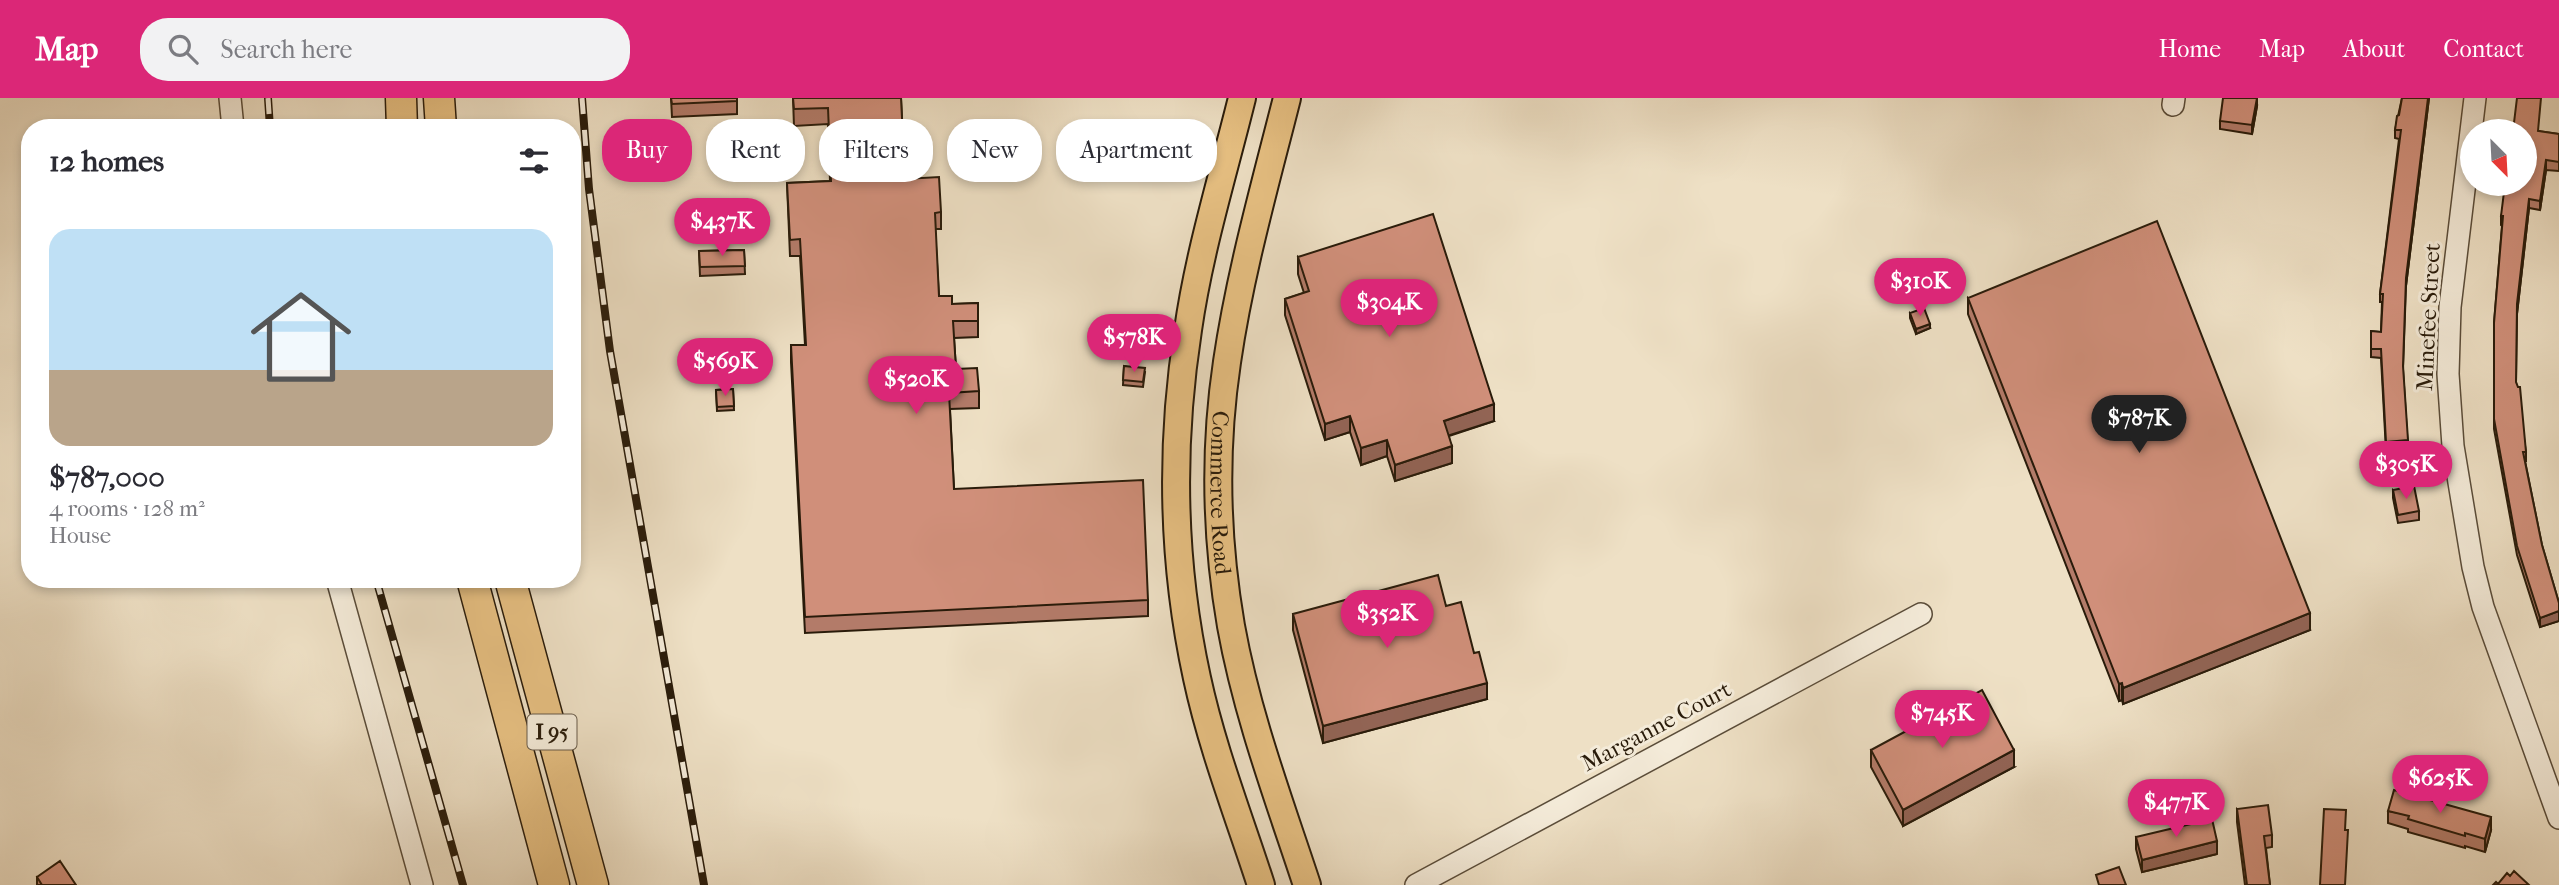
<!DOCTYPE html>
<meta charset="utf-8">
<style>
:root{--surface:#fff;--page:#f2f2f3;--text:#2b2b33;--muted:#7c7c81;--line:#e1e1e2;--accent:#db2777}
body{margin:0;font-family:"IM FELL French Canon",serif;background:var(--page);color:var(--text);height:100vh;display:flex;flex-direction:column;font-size:26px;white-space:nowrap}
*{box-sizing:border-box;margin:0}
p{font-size:23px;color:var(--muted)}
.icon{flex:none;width:38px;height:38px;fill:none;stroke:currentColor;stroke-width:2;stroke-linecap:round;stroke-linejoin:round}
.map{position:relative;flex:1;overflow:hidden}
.drawer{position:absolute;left:21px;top:21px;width:560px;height:469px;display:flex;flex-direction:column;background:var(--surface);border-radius:28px;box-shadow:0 4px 10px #0003}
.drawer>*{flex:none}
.banner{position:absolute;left:602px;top:21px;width:665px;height:63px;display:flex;gap:14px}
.needle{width:46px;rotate:156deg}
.tools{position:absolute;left:2460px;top:21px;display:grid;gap:14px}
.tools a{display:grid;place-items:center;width:77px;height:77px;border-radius:50%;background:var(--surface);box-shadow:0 4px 10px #0003;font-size:35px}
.price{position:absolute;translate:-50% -60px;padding:0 16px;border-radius:24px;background:var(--accent);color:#fff;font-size:23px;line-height:46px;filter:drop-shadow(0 2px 4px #0008)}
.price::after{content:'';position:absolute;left:50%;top:42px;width:21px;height:16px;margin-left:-10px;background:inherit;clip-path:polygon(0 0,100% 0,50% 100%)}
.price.current{background:#222;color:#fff}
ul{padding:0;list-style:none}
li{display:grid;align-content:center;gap:14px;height:371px;padding:0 28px}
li+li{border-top:2px solid var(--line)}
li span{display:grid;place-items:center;height:217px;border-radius:21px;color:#555}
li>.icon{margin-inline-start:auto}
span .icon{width:126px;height:126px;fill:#fffc;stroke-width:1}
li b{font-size:30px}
h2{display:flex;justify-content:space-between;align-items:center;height:84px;padding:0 28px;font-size:30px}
.pill{padding:0 24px;border-radius:28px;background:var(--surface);box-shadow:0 4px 10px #0003;font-size:24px;line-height:63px}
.pill.current{background:var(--accent);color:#fff}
header{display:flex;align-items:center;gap:42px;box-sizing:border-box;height:98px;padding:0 35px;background:var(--accent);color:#fff}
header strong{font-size:33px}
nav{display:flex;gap:38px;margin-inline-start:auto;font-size:24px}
.search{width:490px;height:63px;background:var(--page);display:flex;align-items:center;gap:18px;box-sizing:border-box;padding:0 24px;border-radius:28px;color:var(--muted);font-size:26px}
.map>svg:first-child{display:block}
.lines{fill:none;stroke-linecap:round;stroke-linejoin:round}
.minor-casing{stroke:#5a4c39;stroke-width:24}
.major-casing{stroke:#291b0a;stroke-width:30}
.highway-casing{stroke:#291b0a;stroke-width:33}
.minor{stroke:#f4ebd9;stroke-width:21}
.major{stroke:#e7c082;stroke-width:26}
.highway{stroke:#e7c082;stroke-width:30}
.rail-casing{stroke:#291b0a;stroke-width:8}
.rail{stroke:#f4ebd9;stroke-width:5;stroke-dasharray:16;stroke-linecap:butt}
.wall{fill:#b37b69;stroke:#291b0a;stroke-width:2}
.shaded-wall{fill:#926455;stroke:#291b0a;stroke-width:2}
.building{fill:#d08f7a;stroke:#291b0a;stroke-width:2}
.labels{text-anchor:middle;stroke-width:6;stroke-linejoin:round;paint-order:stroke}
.shield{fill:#f4ebd9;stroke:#665948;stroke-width:2}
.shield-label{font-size:21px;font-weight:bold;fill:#291b0a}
.street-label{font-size:23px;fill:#291b0a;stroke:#f4ebd9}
</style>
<header>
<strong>Map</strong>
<div class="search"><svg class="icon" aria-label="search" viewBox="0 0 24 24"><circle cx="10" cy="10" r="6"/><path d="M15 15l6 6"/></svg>Search here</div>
<nav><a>Home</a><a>Map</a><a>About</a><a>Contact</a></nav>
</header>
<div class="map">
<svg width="2559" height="787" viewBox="0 0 2559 787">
<rect width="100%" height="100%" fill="#eee0c5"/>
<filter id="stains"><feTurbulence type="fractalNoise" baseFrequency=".00286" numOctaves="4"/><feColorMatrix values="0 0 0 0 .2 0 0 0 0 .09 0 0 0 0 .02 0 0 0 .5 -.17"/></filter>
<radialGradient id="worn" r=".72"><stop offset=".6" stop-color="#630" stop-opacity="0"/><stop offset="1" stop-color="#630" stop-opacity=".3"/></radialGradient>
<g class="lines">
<g class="minor-casing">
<path id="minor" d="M230 0 233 30
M2475 0 2450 209 2448 276 2453 348 2473 469 2483 509 2559 720
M2173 7 2174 0
M337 481 422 787
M1416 787 1921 516"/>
</g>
<g class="major-casing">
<g id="major">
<path d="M1242 0C1223 77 1199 154 1188 232 1170 348 1172 465 1197 580 1212 650 1239 719 1261 787"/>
<path id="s1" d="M1287 0C1265 87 1240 175 1227 264 1214 351 1216 441 1231 528 1247 617 1279 702 1307 787"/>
</g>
</g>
<g class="highway-casing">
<path id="highway" d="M401 0 402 30
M439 0 441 30
M472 481 554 787
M510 481 593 787"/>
</g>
<use href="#minor" class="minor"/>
<use href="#major" class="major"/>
<use href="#highway" class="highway"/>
<g class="rail-casing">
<path id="rail" d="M268 0 270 30
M582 0 589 91 610 253 704 787
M376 481 463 787"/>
</g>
<use href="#rail" class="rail"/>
</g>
<path class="wall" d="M671 0H737V16L672 19Z
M793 0H901L905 81 941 114V131H935L939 198 952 206 978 205V239L954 240 956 271 979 293V310L950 311 954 391 1148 502V518L805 535 791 264V247H805L800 158H790L787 85 830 83 828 26 794 28Z
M2402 0H2429L2406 188 2403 271 2408 351 2386 353 2381 260 2371 259V233L2381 234 2382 204H2380V196L2399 41 2395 40V32Z
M2257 8 2252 36 2220 31V23Z
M2539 33 2559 36V73L2546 72 2540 112 2529 110 2517 216 2516 284 2526 354V363H2525L2542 447 2559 505V523L2540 529 2517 457 2494 331V225L2502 128 2501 127V118Z
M744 152 745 176 700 178 699 153Z
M1298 159 1494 323 1449 338 1452 365 1395 383 1387 358 1361 367 1350 334 1325 342 1285 217V201L1304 195 1298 176Z
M1968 200 2310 532 2123 606 2122 602 2119 603 1968 216Z
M1910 215 1930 230 1916 236 1910 220Z
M1124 268 1145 274 1143 289 1123 287Z
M733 291 734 312 717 313 716 292Z
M2393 392 2419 413V422L2398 425 2393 400Z
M1446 508 1487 601 1323 645 1293 532V516Z
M1871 652 2014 669 1903 728 1871 669Z
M2237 711 2272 737V749L2266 750 2270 787H2245L2237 724Z
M2388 713 2491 732 2485 754 2465 748V750L2408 734V731L2388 725Z
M2136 739 2217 756 2142 774 2136 751Z
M37 779 76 787H37Z"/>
<path class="shaded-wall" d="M2257 0V8L2252 36V27Z
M2428 0H2429L2406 188V180Z
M2546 62V72L2540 112V103Z
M2529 101V110L2517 216V206Z
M1930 226V230L1916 236V231Z
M1494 306V323L1444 339V323Z
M1350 318V334L1325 342V326Z
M1387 342V358L1361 367V350Z
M1452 348V365L1395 383V367Z
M2559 513V523L2540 529V520Z
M2310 515V532L2123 606V590Z
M1487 585V601L1323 645V628Z
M2122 585V602L2119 603V586Z
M2014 652V669L1903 728V712Z
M2491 719V732L2485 754V741Z
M2217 743V756L2142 774V762Z"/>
<path class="building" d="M671 0H737V3L672 6Z
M793 0H901L905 81 939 79 941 114 935 115 939 198H952V206L978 205V223H953L956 271 977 270 979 293 949 295 954 391 1143 382 1148 502 805 519 791 247H806L800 141 790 142 787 85 831 83 828 10 794 11Z
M2223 0H2257L2252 27 2220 23Z
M2402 0H2428L2406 180 2403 268 2408 342 2386 344 2381 251H2371V233L2381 234 2383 196H2380L2401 32H2395L2397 18 2399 17Z
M2517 0H2541L2538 33 2559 36V64L2546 62 2540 103 2529 101 2517 206 2516 284 2518 289H2520L2526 354H2523L2542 447 2559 505V513L2540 520 2517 448 2494 321V225L2503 118H2501L2505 86H2525V33H2513Z
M1433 116 1494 306 1444 323 1452 348 1395 367 1387 342 1361 350 1350 318 1325 326 1285 201 1309 193 1298 159Z
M2157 123 2310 515 2123 590 2122 585 2119 586 1968 200Z
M744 152 745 168 700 169 699 153Z
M1924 210 1930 226 1916 231 1910 215Z
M1124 268 1145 270 1143 284 1123 282Z
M733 291 734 308 717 309 716 292Z
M2414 388 2419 413 2398 417 2393 392Z
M1438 477 1446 508 1461 504 1474 555 1479 554 1487 585 1323 628 1293 516Z
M1982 592 2014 652 1903 712 1871 652Z
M2394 692 2491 719 2485 741 2465 735V738L2408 721 2409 718 2388 713Z
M2268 707 2272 737 2264 738 2270 787H2247L2237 711Z
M2324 711 2346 712 2345 732H2348L2345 787H2320Z
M2212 721 2217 743 2142 762 2136 739Z
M60 763 76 787H42L37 779Z
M2119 769 2126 787H2099L2096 777Z
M2514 773 2529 787H2493L2496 784 2498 786 2507 775 2510 778Z"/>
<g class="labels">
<rect class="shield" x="527.5" y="616.5" width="49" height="35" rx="5"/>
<g class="shield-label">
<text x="552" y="641">I 95</text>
</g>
<g class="street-label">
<text transform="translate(2428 219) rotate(-87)" y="8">Minefee Street</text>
<text dy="8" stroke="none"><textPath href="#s1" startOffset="402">Commerce Road</textPath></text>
<text transform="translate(1656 628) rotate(-28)" y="8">Marganne Court</text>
</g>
</g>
<rect width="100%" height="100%" filter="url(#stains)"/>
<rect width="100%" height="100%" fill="url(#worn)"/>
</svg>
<div class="tools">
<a><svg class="needle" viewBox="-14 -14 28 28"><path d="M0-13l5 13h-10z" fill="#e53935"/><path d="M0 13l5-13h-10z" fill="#7c7c81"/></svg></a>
</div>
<b class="price" style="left:722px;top:160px">$437K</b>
<b class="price" style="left:1920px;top:220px">$310K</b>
<b class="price" style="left:1389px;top:241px">$304K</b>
<b class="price" style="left:1134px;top:276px">$578K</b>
<b class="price" style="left:725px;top:300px">$569K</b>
<b class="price" style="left:916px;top:318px">$520K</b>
<b class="price current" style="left:2139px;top:357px">$787K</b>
<b class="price" style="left:2406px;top:403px">$305K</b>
<b class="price" style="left:1387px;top:552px">$352K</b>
<b class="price" style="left:1942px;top:652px">$745K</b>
<b class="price" style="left:2440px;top:717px">$625K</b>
<b class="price" style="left:2176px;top:741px">$477K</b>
<div class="banner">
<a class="pill current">Buy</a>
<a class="pill">Rent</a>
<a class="pill">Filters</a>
<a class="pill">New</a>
<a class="pill">Apartment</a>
</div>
<section class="drawer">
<h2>12 homes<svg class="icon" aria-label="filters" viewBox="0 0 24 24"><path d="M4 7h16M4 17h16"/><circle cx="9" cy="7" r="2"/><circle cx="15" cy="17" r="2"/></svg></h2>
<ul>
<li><span style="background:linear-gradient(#bfe0f5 65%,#b9a48a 0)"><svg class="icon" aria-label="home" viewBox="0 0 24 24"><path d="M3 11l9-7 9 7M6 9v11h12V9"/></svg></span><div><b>$787,000</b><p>4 rooms · 128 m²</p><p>House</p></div></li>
</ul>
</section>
</div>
